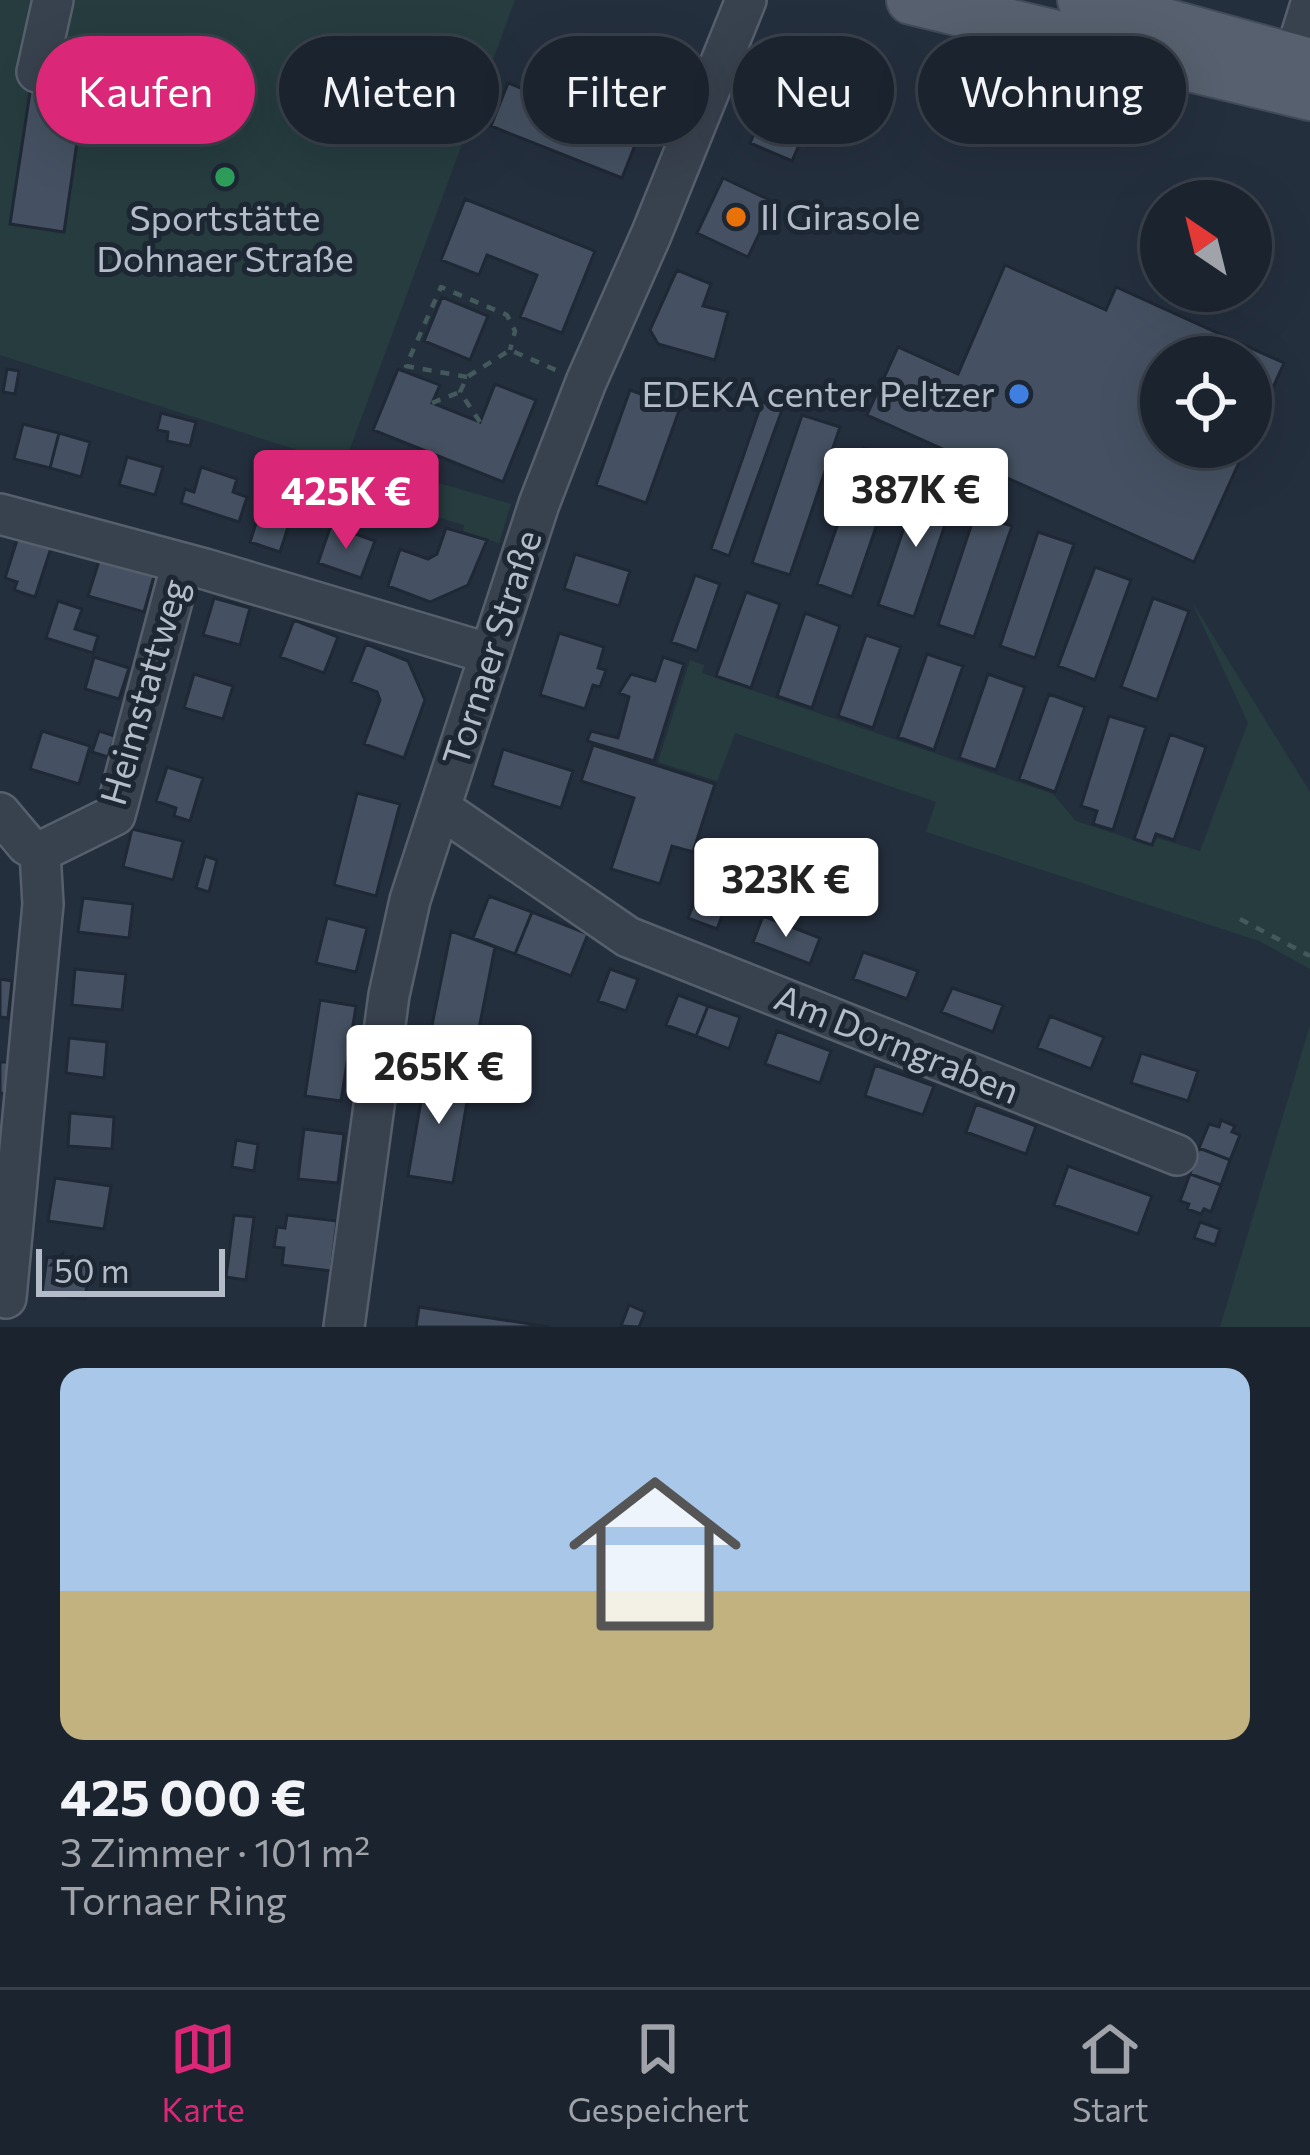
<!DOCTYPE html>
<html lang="de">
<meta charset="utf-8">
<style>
:root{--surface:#1b232e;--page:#242b36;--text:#f1f3f6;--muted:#a0a4aa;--line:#39404a;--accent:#db2777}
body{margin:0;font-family:Commissioner,sans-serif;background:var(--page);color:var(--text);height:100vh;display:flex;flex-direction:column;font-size:45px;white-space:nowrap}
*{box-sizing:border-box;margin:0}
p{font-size:39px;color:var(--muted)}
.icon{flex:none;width:66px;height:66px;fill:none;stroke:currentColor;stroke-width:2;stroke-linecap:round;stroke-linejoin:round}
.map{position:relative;height:1327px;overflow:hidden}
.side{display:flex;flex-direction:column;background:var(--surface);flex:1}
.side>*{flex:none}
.banner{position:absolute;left:36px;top:36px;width:1239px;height:108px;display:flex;gap:24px}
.needle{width:78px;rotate:325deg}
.controls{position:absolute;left:1140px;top:180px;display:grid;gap:24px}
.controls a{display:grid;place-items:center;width:132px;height:132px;border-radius:50%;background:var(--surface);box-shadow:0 12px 48px #0002,0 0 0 3px var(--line);font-size:60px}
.scale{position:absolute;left:36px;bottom:30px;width:189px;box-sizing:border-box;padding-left:12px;border:6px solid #b4bcc9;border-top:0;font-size:33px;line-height:42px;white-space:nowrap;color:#b4bcc9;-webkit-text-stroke:9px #1d2633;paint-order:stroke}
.price{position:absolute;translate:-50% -102px;padding:0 27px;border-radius:12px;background:#fff;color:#222;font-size:39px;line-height:78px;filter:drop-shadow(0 3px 6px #0008)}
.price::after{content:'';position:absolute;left:50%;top:72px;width:36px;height:27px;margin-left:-18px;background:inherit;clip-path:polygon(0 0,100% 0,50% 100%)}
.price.on{background:var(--accent);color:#fff}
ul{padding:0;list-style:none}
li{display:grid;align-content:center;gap:24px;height:636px;padding:0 60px}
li+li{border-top:3px solid var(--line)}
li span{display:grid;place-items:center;height:372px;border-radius:24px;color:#555}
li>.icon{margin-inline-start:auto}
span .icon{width:216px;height:216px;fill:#fffc;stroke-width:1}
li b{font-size:51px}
.tag{padding:0 42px;border-radius:54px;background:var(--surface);box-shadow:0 12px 48px #0002,0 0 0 3px var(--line);font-size:42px;line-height:108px}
.tag.on{background:var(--accent);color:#fff}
.dock{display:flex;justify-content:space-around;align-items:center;height:168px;border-top:3px solid var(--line);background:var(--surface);font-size:33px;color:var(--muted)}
.dock a{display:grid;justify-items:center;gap:6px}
.dock .on{color:var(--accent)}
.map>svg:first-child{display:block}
.green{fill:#263c3f}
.building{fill:#455162;stroke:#1f2835;stroke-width:3}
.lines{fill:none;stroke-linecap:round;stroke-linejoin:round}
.minor-casing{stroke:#565f6c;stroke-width:44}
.major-casing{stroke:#414a57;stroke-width:52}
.path{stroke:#44595c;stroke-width:4.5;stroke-dasharray:9 9;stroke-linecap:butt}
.minor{stroke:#38414e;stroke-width:39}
.major{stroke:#56606e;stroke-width:48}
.leisure-dot{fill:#2e9e5b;stroke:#1d2633;stroke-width:4.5}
.food-dot{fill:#e8710a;stroke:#1d2633;stroke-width:4.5}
.shop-dot{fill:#3f7fe0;stroke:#1d2633;stroke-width:4.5}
.labels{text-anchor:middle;stroke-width:10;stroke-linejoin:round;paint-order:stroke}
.poi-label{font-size:36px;fill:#b4bcc9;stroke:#1d2633;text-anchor:start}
.street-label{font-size:36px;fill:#b4bcc9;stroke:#1d2633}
</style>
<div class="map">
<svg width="1310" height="1327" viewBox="0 0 1310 1327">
<rect width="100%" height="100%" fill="#242f3e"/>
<path class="green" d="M0 0H515L344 465 0 355Z
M439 483 511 504 499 543 463 532 464 525 430 515Z
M1192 602 1310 792V969L1259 941 926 832 936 802 735 733 717 781 658 762 690 660 704 665 702 673 1053 794 1076 821 1152 846 1157 838 1200 851 1248 723Z
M1310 1025V1327H1220Z"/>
<path class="building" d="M32 79 85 87 64 232 10 224Z
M508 83 639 135 622 178 491 126Z
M773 91 814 109 806 128 814 131 807 146 800 143 792 161 750 143Z
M723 178 774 202 748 257 697 233Z
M465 199 595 251 562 333 520 317 537 275 487 255 479 275 441 260Z
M1005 265 1106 310 1116 287 1284 363 1251 436V357H1161V447H1246L1194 562 867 415 898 347 958 374Z
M677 270 711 284 703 306 728 312 715 360 658 344 650 330Z
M442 297 488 316 470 360 424 341Z
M7 369 19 371 15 394 3 392Z
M398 369 440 385 432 403 480 422 495 384 536 400 503 482 373 430Z
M630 390 680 408 646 503 596 485Z
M762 402 782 410 729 556 711 549Z
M161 413 196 422 190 446 167 441 168 432 157 430Z
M802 415 840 427 790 575 752 563Z
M23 424 59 433 50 468 14 459Z
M59 433 90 442 81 477 50 468Z
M864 448 899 460 852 597 817 584Z
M127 457 163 467 155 495 119 485Z
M201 467 237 479 233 492 247 497 239 522 181 503 185 489 194 492Z
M919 483 955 495 914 617 878 605Z
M261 508 291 518 280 552 250 542Z
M975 514 1012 526 974 637 938 625Z
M331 525 375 541 361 578 318 563Z
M446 528 487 540 468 585 430 602 388 586 400 549 428 559 437 554Z
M1038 532 1074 544 1035 658 1000 646Z
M18 537 51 548 35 597 14 590 17 582 5 578Z
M575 554 630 571 619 606 564 589Z
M99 561 154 576 144 612 88 596Z
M1095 567 1131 580 1095 680 1058 666Z
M695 575 720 584 697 651 671 642Z
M746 592 780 604 751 688 716 676Z
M214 598 250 608 240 645 203 635Z
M1153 598 1189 611 1157 700 1121 687Z
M58 601 82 609 75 629 98 636 93 653 46 638Z
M805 613 840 626 812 708 777 696Z
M294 620 338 637 324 673 280 657Z
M559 633 604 647 598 668 606 670 600 687 593 685 585 709 540 695Z
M866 635 901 647 873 728 838 716Z
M366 644 408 661 425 700 404 758 364 744 380 700 377 692 351 682Z
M927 654 963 666 934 750 898 737Z
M94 657 129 668 119 699 85 689Z
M663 657 684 664 654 761 587 741 591 731 618 738 629 697 619 693 631 674 655 681Z
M194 674 233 686 223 719 184 708Z
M988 674 1025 687 996 770 959 758Z
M1049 694 1085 707 1055 792 1019 779Z
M1109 716 1146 727 1113 830 1093 824 1097 811 1081 806Z
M42 731 90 746 79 784 30 769Z
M99 731 115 736 108 757 92 752Z
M1170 734 1206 747 1174 840 1156 834 1152 845 1134 839Z
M593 745 715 784 693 852 672 846 660 884 611 869 634 798 581 781Z
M503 749 573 771 561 808 492 786Z
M167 767 203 778 190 821 174 816 176 808 156 801Z
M357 793 400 804 376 896 334 885Z
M132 829 183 841 173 880 123 867Z
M205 856 217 860 209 892 196 888Z
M700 887 729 898 717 929 688 918Z
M489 896 532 912 515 954 473 938Z
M83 898 133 904 129 938 78 932Z
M532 912 588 934 571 976 515 954Z
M763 916 820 938 810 964 753 942Z
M327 918 367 928 356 972 316 963Z
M451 931 495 947 476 1044 430 1035Z
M863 952 918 971 907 999 853 979Z
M75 969 126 974 122 1010 72 1005Z
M610 969 638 979 626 1011 598 1001Z
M0 979 12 981 8 1018 0 1017Z
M952 988 1003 1005 993 1032 941 1012Z
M678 995 708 1006 696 1036 666 1025Z
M320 1000 356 1006 341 1101 305 1096Z
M708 1006 740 1017 729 1049 696 1036Z
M1050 1016 1104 1037 1091 1069 1037 1048Z
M777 1031 831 1051 820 1083 765 1064Z
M69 1038 107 1042 104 1078 66 1073Z
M1141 1053 1198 1071 1188 1101 1131 1083Z
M0 1062H8L6 1094 0 1093Z
M875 1065 934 1086 923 1115 865 1096Z
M426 1072 471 1079 453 1183 408 1176Z
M976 1104 1036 1126 1026 1154 966 1132Z
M70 1113 114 1117 112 1149 68 1146Z
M1221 1120 1235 1126 1232 1132 1240 1135 1230 1160 1199 1148 1209 1124 1219 1127Z
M304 1129 344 1134 338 1183 298 1179Z
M236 1140 258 1144 254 1171 232 1167Z
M1199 1148 1230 1160 1221 1185 1190 1174Z
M1068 1166 1152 1196 1138 1234 1054 1205Z
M1190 1174 1221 1185 1211 1212 1204 1209 1201 1214 1187 1209 1189 1204 1180 1201Z
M55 1178 111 1186 104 1229 48 1221Z
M234 1215 254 1217 246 1280 226 1277Z
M287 1215 337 1221 331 1271 282 1265 284 1248 274 1247 277 1227 285 1228Z
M1200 1222 1220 1229 1215 1245 1194 1238Z
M47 1257 90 1263 85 1299 42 1293Z
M629 1305 645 1312 639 1327 621 1326Z
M419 1307 550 1327H416Z"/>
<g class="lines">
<g class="minor-casing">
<path id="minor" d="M1294 58 1310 7
M37 72 53 0
M645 110 695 123
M0 514 205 569 490 654
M440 808 628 937 1177 1155
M0 813 27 845 40 852 43 904 6 1298
M40 852 115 815 182 563
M344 1327 389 995 410 900 539 504 586 382 651 235 746 0"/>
</g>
<g class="major-casing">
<path id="major" d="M911 0 1310 96
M1082 0 1310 63"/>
</g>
<path class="path" d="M1047 115 1056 86 1067 72
M467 377 406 366 441 287 507 315 515 331 510 350
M432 403 460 392
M480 422 460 392 467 377 510 350 558 371
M1240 919 1310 956"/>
<use href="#minor" class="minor"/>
<use href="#major" class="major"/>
</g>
<circle class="leisure-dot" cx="225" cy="177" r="12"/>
<circle class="food-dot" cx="736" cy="217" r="12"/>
<circle class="shop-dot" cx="1019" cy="394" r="12"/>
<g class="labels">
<g class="poi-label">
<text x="760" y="230">Il Girasole</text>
<text x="225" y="231" text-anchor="middle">Sportstätte<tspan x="225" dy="41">Dohnaer Straße</tspan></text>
<text x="995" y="407" text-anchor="end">EDEKA center Peltzer</text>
</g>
<g class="street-label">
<text transform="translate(492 648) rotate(-72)" y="13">Tornaer Straße</text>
<text transform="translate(144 692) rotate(-74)" y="13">Heimstattweg</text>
<text transform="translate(897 1044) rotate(22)" y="13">Am Dorngraben</text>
</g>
</g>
</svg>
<div class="controls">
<a><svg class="needle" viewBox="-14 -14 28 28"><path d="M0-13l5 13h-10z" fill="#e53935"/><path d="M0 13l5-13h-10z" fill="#a0a4aa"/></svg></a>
<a><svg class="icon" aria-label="locate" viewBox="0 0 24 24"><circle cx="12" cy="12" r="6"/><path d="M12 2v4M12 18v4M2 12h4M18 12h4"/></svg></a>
</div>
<div class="scale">50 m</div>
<b class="price" style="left:916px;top:550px">387K €</b>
<b class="price on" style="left:346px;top:552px">425K €</b>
<b class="price" style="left:786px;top:940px">323K €</b>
<b class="price" style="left:439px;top:1127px">265K €</b>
<div class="banner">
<a class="tag on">Kaufen</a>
<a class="tag">Mieten</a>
<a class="tag">Filter</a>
<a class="tag">Neu</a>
<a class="tag">Wohnung</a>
</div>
</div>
<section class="side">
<ul>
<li><span style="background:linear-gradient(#a9c7e8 60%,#c2b280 0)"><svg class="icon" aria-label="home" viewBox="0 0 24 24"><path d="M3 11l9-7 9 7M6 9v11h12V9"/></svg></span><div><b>425 000 €</b><p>3 Zimmer · 101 m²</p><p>Tornaer Ring</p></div></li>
</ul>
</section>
<nav class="dock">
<a class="on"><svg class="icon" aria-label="map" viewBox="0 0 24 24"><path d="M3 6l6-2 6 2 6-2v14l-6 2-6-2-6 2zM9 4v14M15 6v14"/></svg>Karte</a>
<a><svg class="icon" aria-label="saved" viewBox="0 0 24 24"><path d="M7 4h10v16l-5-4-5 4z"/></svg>Gespeichert</a>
<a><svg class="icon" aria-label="home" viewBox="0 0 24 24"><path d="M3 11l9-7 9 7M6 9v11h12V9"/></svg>Start</a>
</nav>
